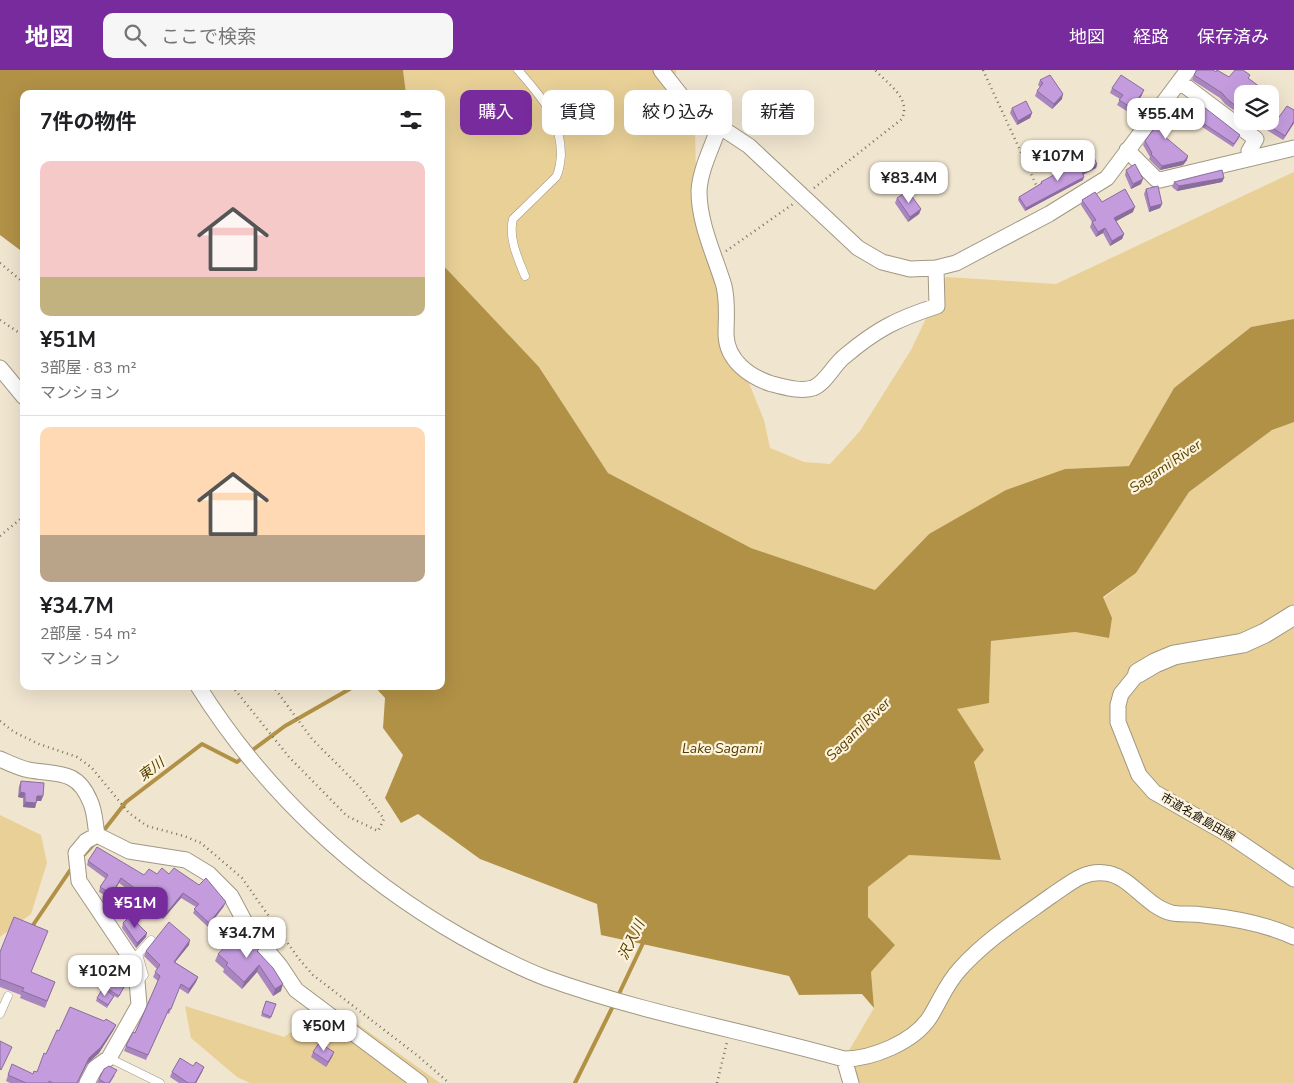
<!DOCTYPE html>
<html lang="ja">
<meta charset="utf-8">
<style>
:root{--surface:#fff;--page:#f6f6f6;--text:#202124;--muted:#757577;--line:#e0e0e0;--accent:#772b9d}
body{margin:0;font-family:"Nunito Sans","Noto Sans JP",sans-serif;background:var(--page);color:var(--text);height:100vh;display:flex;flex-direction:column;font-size:19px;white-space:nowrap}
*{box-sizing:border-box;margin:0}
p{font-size:16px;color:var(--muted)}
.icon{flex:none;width:28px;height:28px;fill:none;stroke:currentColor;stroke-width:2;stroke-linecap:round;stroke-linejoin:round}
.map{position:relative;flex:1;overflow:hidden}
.details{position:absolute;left:20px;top:20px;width:425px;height:600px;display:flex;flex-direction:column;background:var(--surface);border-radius:10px;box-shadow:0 5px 20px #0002}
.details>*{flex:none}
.top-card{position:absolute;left:460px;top:20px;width:475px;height:45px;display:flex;gap:10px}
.tools{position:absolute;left:1234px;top:15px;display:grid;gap:10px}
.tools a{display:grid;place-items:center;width:45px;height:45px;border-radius:10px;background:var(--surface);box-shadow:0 5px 20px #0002;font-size:25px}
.price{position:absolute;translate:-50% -42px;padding:0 11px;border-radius:10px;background:#fff;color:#222;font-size:16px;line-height:32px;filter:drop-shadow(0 1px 2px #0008)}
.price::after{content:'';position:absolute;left:50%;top:30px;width:15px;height:11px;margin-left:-8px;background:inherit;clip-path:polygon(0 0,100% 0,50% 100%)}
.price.active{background:var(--accent);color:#fff}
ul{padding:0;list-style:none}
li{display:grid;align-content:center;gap:10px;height:265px;padding:0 20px}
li+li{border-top:1px solid var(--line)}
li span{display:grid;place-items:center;height:155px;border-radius:10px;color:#555}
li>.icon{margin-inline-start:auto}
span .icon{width:90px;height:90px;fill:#fffc;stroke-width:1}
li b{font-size:21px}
h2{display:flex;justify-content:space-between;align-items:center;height:60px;padding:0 20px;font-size:21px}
.tag{padding:0 18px;border-radius:10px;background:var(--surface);box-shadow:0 5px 20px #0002;font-size:18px;line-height:45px}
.tag.active{background:var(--accent);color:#fff}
header{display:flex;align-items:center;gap:30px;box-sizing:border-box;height:70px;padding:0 25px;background:var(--accent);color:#fff}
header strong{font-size:24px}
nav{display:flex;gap:28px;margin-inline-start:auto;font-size:18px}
.search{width:350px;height:45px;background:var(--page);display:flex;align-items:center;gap:12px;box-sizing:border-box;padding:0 18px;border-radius:10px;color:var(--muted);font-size:19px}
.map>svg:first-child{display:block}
.green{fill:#e9d097}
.water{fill:#b19146}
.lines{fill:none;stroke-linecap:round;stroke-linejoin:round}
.stream{stroke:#b19146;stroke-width:4}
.service-casing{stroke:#a19883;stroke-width:9}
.minor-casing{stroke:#a19883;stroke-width:17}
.tertiary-casing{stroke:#a19883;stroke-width:21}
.path{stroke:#787162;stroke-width:2.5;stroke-dasharray:1 4;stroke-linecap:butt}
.service{stroke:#fff;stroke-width:8}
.minor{stroke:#fff;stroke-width:15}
.tertiary{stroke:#fff;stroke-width:19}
.wall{fill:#a986bf}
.shaded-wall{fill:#896d9b}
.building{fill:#c49cde;stroke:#896d9b}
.labels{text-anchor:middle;stroke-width:4.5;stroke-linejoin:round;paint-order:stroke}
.street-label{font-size:12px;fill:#110e06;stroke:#fdf3dc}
.water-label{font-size:14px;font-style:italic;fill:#553f00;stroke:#fdf3dc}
</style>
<header>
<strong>地図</strong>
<div class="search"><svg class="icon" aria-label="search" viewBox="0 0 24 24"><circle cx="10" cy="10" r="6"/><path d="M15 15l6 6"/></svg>ここで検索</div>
<nav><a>地図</a><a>経路</a><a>保存済み</a></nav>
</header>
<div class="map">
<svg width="1294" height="1013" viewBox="0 0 1294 1013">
<rect width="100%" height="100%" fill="#f0e5cf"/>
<path class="green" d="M403 0H676L674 38 695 62 697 139 742 296 764 350 770 378 804 392 830 394 860 361 911 280 946 207 1056 214 1294 102V249L1251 257 1174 318 1129 396 1065 399 929 464 875 520 751 478 608 403 539 297 441 193V24H406Z
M1294 351V1013H859L844 989 874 938 871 902 895 875 868 847V817L909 785 1001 789 974 692 984 680 956 639 989 632 991 571 1075 562 1109 568 1096 534 1136 503 1189 422 1272 360Z
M0 745 41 765 47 793 31 844 0 867Z
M185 936 284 967 311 948 348 947 440 1013H250L237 1007 191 968Z"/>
<path class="water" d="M0 0H403L406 24H24V183L0 165Z
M441 193 539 297 608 403 751 478 875 520 929 464 1006 420 1065 399 1129 396 1174 318 1251 257 1294 249V352L1272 360 1189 422 1136 503 1103 527 1112 548 1109 568 1075 562 991 571 989 633 957 639 984 680 974 692 1001 790 909 785 868 817V847L895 875 871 902 874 938 862 924 799 925 789 906 601 865 597 834 480 789 418 744 401 753 385 728 403 685 383 658 385 628 374 616H441Z"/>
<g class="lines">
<path class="stream" d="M250 682 285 656 355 616
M101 764 126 732 202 674 237 692 245 686
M80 789 94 774
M31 858 73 796
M617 928 644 871
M575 1013 614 934"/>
<g class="service-casing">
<path id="service" d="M518 0C541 27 561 47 561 85 560 93 560 100 556 107L513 149C508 167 518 189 525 206
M137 914 144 905 138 884 151 870
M0 944 8 926
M109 988 160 1013"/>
</g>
<g class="minor-casing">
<path id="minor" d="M661 0 690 37 749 76 858 178 882 192 910 199 936 198 956 193 1049 144 1107 108 1188 0
M1180 12 1256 69 1249 81 1253 87
M719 57C712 77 700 100 699 121 699 154 715 186 724 216 728 233 726 248 726 265 727 291 750 307 772 314 785 317 800 322 813 318 826 313 834 294 845 286 877 259 897 249 937 236L936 198
M1127 80 1156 109 1160 110 1294 78
M0 298 24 327
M1138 603 1121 624 1118 635V652L1139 705 1154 722 1229 765 1294 809
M198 616C264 721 355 806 462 867 489 882 517 897 546 908 643 943 745 961 844 989 872 989 914 972 930 947 940 931 946 914 960 899 986 870 1019 849 1051 826 1068 815 1083 800 1105 803 1130 805 1146 837 1172 843 1182 845 1193 843 1203 845 1233 848 1266 854 1294 867
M0 689C9 693 19 698 29 700 57 705 77 699 90 731 95 741 95 754 97 765
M97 765 129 781 186 790 209 804 231 826 247 856 280 896 296 920 420 1013
M844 989 851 1013
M87 1013 95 998 109 988 139 935 137 911 130 887 79 811 76 783 86 771 97 765"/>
</g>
<g class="tertiary-casing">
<path id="tertiary" d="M1138 603 1155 593 1174 585 1243 573 1265 563 1294 545"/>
</g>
<path class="path" d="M983 0 1038 119
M814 118 902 49C911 28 889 15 875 0
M726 181 793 134
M0 193 24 213
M0 250 21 264 24 269
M0 466 24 446
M232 616 289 687 347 746 378 761 384 749 360 717 312 669 273 616
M0 651 14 662 39 674 77 687 91 697 129 743 147 756 184 766 201 773 242 808 299 889 313 905 418 986 449 1013
M717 1013 727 972"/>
<use href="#service" class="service"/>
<use href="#minor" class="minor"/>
<use href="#tertiary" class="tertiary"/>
</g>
<path class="wall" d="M1194 5 1242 24V46L1225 34 1220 28 1192 10Z
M1040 10 1062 29 1052 39 1035 26 1037 21 1040 17 1038 15Z
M1112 18 1142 25 1130 43 1117 35 1120 29 1110 23Z
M1012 38 1032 43 1030 48 1017 55 1010 43Z
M1182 42 1181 46 1165 67 1187 90 1183 95 1160 100 1149 89 1150 87 1143 75 1145 71Z
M1191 45 1239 68 1233 77 1190 49Z
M1279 47 1294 53 1283 70 1259 55 1258 57 1249 51H1270Z
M1097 94 1096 98 1083 104V110L1025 141 1018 130 1019 127 1040 115 1041 112Z
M1126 100 1141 114 1131 119 1125 105Z
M1224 108 1222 112 1177 121 1172 117 1174 112Z
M1146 119 1162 134 1160 138 1149 142 1144 124Z
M897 128 921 139 919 144 908 152 895 133Z
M1082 130 1102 132 1133 142 1116 151 1124 164 1122 169 1110 176 1103 163 1096 167 1090 157 1092 152 1081 135Z
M21 711 43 726 41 731H37L35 738 23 737V728L18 727 19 716Z
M88 791 144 805 169 804 224 836 208 857 193 843 196 837 181 828 163 849 145 834 146 832 119 813 110 828 99 822 100 817 106 809 87 795Z
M123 853 146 867 136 878 122 858Z
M189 875 175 892 198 907 196 912 188 924 179 918 169 944 167 943 146 990 124 981 126 976 135 963 158 911 153 907 157 899 144 886 146 881Z
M0 882 31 903 55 912 45 938 20 928 21 925 0 917Z
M258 882 281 921 273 926 257 902 242 919 223 902 224 899 215 891 218 884Z
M124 917 118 928 114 926 107 938 96 931 97 928 107 921 108 919Z
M266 931 276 934 270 949 261 946Z
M104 951 116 955 113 961 99 983 87 994 78 1013H10L6 1011 8 1005 33 1004 37 1002 46 984 59 961Z
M313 982H334L332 987 326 997 311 987Z
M193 996 204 997 202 1002 196 1013H179L170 1007 172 1002Z
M115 1005 110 1013H97L99 1009Z"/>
<path class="shaded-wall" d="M1144 20 1142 25 1130 43 1132 38Z
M1063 24 1062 29 1052 39 1054 34Z
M1182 42 1181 46 1162 70 1164 66Z
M1032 43 1030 48 1017 55 1018 51Z
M1294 51V53L1283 70 1285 66Z
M1188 86 1187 90 1183 95 1160 100 1162 96Z
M1097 94 1096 98 1081 106 1082 102Z
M1084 107 1083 110 1025 141 1026 138Z
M1224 108 1222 112 1177 121 1179 116Z
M1143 109 1141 114 1131 119 1133 114Z
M1162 134 1160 138 1149 142 1150 137Z
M1135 137 1133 142 1113 153 1114 148Z
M921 139 919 144 908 152 910 147Z
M1105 158 1103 163 1096 167 1098 162Z
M1124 164 1122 169 1110 176 1112 171Z
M20 722 25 723 23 728 18 727Z
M37 726H43L41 731H35Z
M25 732 36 733 35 738 23 737Z
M121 808 119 813 110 828 112 824Z
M183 823 181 828 163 849 165 845Z
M226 832 224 836 208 857 209 853Z
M147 863 146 867 136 878 137 873Z
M190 870 189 875 172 896 174 892Z
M259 895 257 902 242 919 244 912Z
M198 907 196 912 188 924 189 919Z
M283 914 281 921 273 926 275 919Z
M116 955 113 961 99 983 87 994 77 1013 89 988Z
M334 982 332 987 326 997 328 992Z
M204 997 202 1002 196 1013H195Z"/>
<path class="building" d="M1197 0H1213L1216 2 1217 0 1229 7 1235 0H1243L1250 5 1248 8 1268 23 1267 24H1242V41L1227 29 1222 23 1194 5Z
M1050 5 1063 24 1054 34 1037 21 1043 13 1040 10Z
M1121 5 1144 20 1132 38 1119 30 1123 25 1112 18Z
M1026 31 1032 43 1018 51 1012 38Z
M1172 34 1182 42 1164 66 1188 86 1184 91 1162 96 1151 84 1152 83 1145 71Z
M1200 34 1240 65 1234 74 1191 45Z
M1287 36 1294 40V51L1285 66 1262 51H1270V40L1279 47Z
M1092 84 1097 94 1082 102 1084 107 1026 138 1019 127 1042 113 1041 112Z
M1135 94 1143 109 1133 114 1126 100Z
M1222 100 1224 108 1179 116 1174 112Z
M1158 116 1162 134 1150 137 1146 119Z
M1125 119 1135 137 1114 148 1124 164 1112 171 1105 158 1098 162 1092 152 1096 150 1082 130 1095 122 1102 132Z
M908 121 921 139 910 147 897 128Z
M21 711 44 713 43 726H37L36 733 25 732V723L20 722Z
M97 777 144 805 149 799 157 804 162 798 169 804 174 798 199 815 206 808 226 832 209 853 194 839 199 834 183 823 165 845 147 830 148 828 121 808 112 824 100 817 108 805 88 791Z
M130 846 147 863 137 873 123 853Z
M14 847 48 861 31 902 55 912 47 931 22 921 24 918 0 909V882Z
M169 852 190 870 174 892 198 907 189 919 181 914 171 939H169L148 985 126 976 133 962 135 963 160 906 155 902 160 895 146 881Z
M242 859 260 878 257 881 273 898 283 914 275 919 259 895 244 912 226 895 228 893 218 884Z
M114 910 124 917 119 926 108 919Z
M103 918 114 926 108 935 97 928Z
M266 931 276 934 271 947 262 943Z
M70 937 104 951 106 949 116 955 101 977 89 988 77 1013H53L49 1011V1013H26L8 1005 12 994 33 1004 34 1001 37 1002 44 983 46 984 57 960 59 961Z
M0 971 12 977 1 1000 0 999Z
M319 973 334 982 328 992 313 982Z
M180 988 193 996 196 992 204 997 195 1013H188L172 1002Z
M109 996 117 1000 109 1013H105L99 1009 104 999Z"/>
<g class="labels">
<g class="street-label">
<text transform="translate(1198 747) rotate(30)" y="4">市道名倉島田線</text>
</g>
<g class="water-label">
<text transform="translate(1165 396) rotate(-34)" y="5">Sagami River</text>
<text transform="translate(858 659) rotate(-44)" y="5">Sagami River</text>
<text x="722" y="683">Lake Sagami</text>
<text transform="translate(151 699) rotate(-37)" y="5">東川</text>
<text transform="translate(631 870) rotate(-64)" y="5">沢入川</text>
</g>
</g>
</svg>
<div class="tools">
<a><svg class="icon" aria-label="layers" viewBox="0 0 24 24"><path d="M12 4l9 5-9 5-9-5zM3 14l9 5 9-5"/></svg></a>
</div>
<b class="price" style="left:1166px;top:70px">¥55.4M</b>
<b class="price" style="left:1058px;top:112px">¥107M</b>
<b class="price" style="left:909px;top:134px">¥83.4M</b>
<b class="price active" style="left:135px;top:859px">¥51M</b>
<b class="price" style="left:247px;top:889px">¥34.7M</b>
<b class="price" style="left:105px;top:927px">¥102M</b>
<b class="price" style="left:324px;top:982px">¥50M</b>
<div class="top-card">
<a class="tag active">購入</a>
<a class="tag">賃貸</a>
<a class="tag">絞り込み</a>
<a class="tag">新着</a>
</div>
<section class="details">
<h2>7件の物件<svg class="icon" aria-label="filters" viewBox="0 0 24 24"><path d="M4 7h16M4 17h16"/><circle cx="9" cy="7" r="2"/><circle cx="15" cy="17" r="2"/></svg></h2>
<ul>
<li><span style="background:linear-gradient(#f6c9c9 75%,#c2b280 0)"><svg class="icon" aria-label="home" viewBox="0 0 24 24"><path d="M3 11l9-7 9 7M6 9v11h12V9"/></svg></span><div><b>¥51M</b><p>3部屋 · 83 m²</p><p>マンション</p></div></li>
<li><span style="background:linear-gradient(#ffd9b3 70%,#b9a48a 0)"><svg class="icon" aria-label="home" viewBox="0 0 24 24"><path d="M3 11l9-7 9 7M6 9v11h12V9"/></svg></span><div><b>¥34.7M</b><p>2部屋 · 54 m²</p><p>マンション</p></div></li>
</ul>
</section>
</div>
